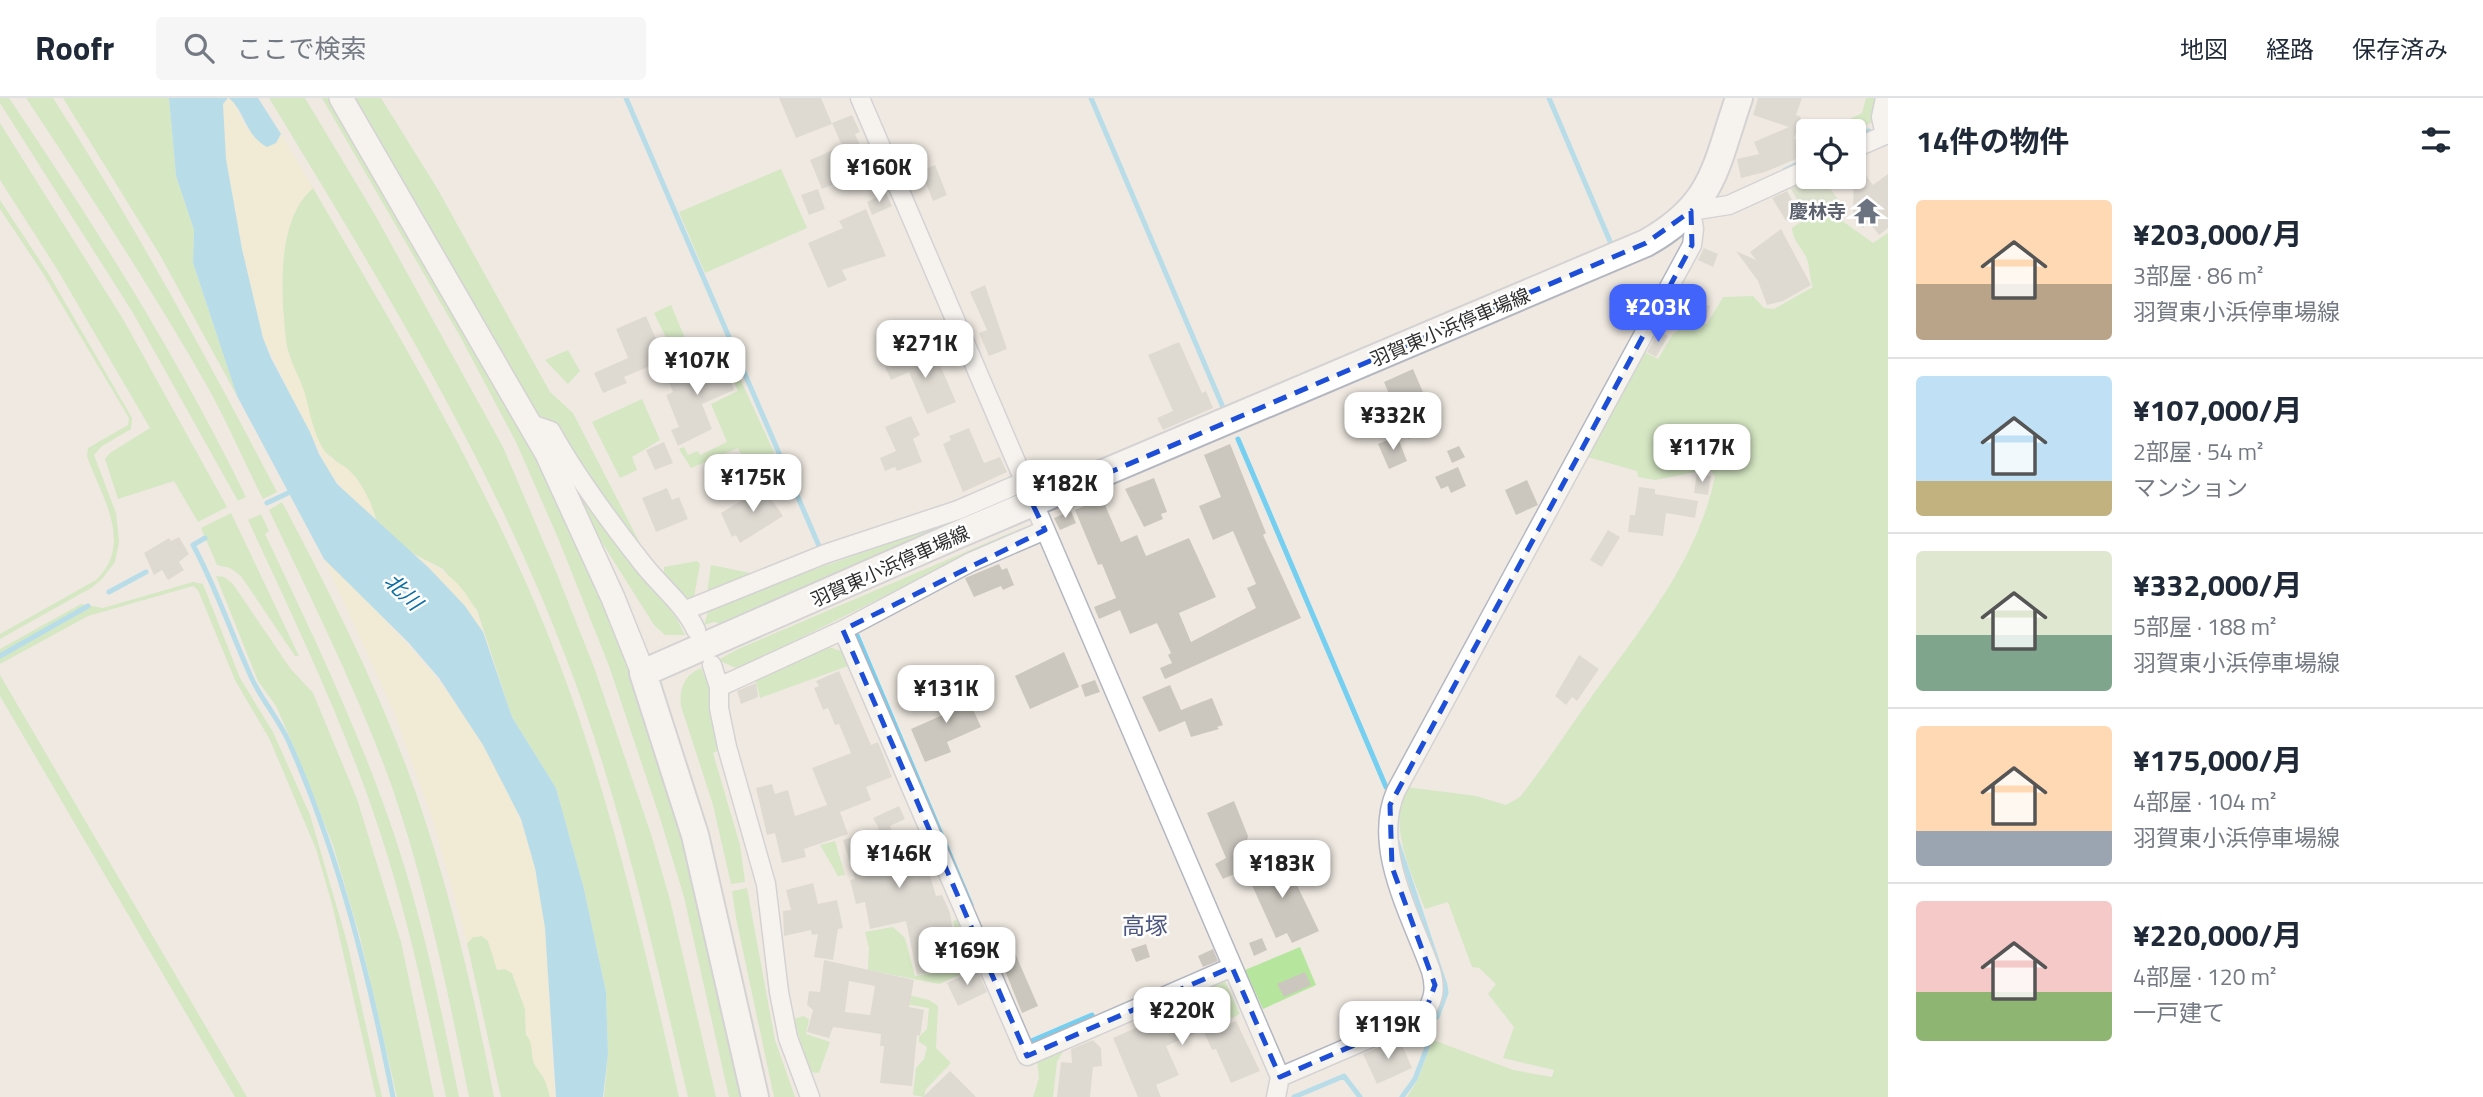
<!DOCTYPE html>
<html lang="ja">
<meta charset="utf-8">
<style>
:root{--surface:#fff;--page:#f6f6f7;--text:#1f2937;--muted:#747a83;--line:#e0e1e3;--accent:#4264fb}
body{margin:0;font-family:"Titillium Web","Noto Sans JP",sans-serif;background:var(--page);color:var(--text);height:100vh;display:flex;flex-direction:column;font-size:26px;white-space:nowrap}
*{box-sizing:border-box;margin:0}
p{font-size:23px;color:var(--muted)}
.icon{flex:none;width:38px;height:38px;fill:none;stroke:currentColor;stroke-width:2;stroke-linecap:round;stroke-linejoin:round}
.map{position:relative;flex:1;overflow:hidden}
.panel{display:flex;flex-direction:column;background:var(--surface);width:595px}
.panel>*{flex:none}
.tools{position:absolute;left:1796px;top:21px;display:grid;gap:14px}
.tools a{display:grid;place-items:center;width:70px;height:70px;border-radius:7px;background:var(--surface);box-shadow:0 2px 5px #0004;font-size:35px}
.price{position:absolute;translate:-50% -60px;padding:0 16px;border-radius:14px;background:#fff;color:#222;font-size:23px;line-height:46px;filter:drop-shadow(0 2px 4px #0008)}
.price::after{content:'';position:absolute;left:50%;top:42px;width:21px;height:16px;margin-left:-10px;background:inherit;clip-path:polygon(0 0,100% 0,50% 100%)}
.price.current{background:var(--accent);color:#fff}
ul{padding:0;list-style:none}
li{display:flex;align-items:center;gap:21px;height:175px;padding:0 28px}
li+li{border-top:2px solid var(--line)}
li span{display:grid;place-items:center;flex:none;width:196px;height:140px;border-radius:7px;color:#555}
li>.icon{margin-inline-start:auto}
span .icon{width:84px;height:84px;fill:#fffc;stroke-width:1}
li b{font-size:30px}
h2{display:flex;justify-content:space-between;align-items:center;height:84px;padding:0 28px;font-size:30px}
header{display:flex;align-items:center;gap:42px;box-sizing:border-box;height:98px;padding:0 35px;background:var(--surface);border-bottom:2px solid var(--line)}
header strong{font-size:33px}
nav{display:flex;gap:38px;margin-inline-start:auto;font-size:24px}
.search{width:490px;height:63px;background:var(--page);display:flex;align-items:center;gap:18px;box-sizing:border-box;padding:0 24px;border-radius:7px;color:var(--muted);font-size:26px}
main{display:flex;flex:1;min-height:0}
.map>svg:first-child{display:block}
.green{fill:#b6e59e}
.sand{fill:#f3ecc5}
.cemetery{fill:#c8d9b8}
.water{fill:#75cff0}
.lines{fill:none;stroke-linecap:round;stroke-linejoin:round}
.stream{stroke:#75cff0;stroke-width:5}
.building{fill:#cbc7bf;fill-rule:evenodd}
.minor-casing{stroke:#b4b7c1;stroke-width:21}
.tertiary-casing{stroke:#b4b7c1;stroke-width:26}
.secondary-casing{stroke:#b4b7c1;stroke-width:30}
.minor{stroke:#fff;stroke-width:18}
.tertiary{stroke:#fff;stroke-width:23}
.secondary{stroke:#fff;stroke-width:26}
.marked{fill:none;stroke:#1d4ed8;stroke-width:5;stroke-dasharray:14 9;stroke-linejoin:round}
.labels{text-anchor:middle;stroke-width:5;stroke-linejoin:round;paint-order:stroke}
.worship-label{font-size:19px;font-weight:bold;fill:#5b616d;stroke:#fff;text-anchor:end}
.street-label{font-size:19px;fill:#2e2e2e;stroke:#fff}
.water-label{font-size:21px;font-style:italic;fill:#0d6fa3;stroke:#fff}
.quarter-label{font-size:23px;fill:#4d5680;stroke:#fff}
</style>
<header>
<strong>Roofr</strong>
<div class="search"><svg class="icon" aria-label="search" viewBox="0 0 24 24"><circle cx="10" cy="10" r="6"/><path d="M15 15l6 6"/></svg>ここで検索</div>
<nav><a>地図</a><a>経路</a><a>保存済み</a></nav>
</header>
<main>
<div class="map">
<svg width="1888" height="999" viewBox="0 0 1888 999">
<rect width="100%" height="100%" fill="#efe9e1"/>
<path class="green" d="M0 0H9C96 129 178 259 246 399L238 403 133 215 0 5Z
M26 0H53C135 127 207 260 277 394L263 401C245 366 230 330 211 295 154 194 90 97 26 0Z
M63 0H169L176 78 194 132 193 165 237 298 160 157Z
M269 0H305L374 115 503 349 555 471 594 569 651 736 670 802 716 999H688C655 859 624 717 574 581 499 376 382 186 269 0Z
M322 0H334C439 185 552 367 628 567 682 707 711 854 745 999H729L684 799 660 720 609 568 558 440 516 344 461 240Z
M350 0H381L437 90 550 294 573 315 647 459 574 359 557 326 534 315Z
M1866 0H1879L1873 24 1853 33H1825L1862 15Z
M0 25 123 221 227 409 198 424 174 383 118 401 105 361 110 355 150 330 57 171 0 82Z
M781 71 807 130 705 175 679 114Z
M313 90C405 248 499 404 563 575 614 713 646 856 679 999H604L608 956 606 894 584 791 556 690 512 619 477 512 443 471 410 454 377 425 370 403 333 360C313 350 310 313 304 293 298 277 288 260 286 243 281 199 275 122 313 90Z
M0 102 48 175 132 320 131 331 102 348 94 357 116 415 119 444 115 464 101 482 91 490 0 541V536L96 482C135 445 100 397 87 358L88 350 128 327 129 320 44 177 0 111Z
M1808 119H1837L1873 145 1888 135V999H1407L1417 983 1433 942 1513 972 1552 979 1554 972 1503 960 1514 929 1488 896 1496 886 1479 870 1472 869 1448 804 1425 811C1411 775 1387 725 1407 689L1476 698 1506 707 1520 699C1546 666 1568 632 1592 598 1640 532 1699 460 1715 378L1710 371 1655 382 1638 379 1637 373 1584 358 1641 252 1658 261 1673 236 1689 224 1707 226 1723 199 1753 198 1764 210 1774 211 1813 189C1809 179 1810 169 1807 161 1802 149 1793 144 1792 130Z
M671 207 690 252 675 258 654 215Z
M568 252 580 273 568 286 545 262Z
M736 272 790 389 785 393 778 383H767L738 396 723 364 741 356 738 350 691 370 679 351 684 349 688 357 698 353 700 357 727 344 711 306 738 293 730 275Z
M642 301 660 342 632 359 637 372 620 380 592 324Z
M564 367 677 521 685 537H665L654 527 589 424Z
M1008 401 1012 409 726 528 714 524 704 527 709 511 715 506 962 420Z
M282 404C337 508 390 613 426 725 455 814 476 907 494 999H469C448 895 427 790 392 689 358 594 312 503 269 412Z
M231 415 299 558H295L241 478 230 470 217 467 201 430Z
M261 416 269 433 265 436C313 537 362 639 397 745 424 828 442 914 459 999H446C427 909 408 819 379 731 344 625 295 523 248 422Z
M1024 429 738 571 718 562 738 551Z
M697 463 700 466 694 499 689 501 664 477V469Z
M711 467 755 476 707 495Z
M216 478 224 479 233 486 290 570 313 595 357 701 401 844 434 999H397L360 839 333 747 291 642 276 608 258 583Z
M193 484 203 486 240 580 273 634 310 717 347 844 382 999H376L332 806 316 751 270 642 235 582 198 492 193 488 88 518 0 566V551L81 506 103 510Z
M826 548 841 553 848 568 760 600 755 580Z
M701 570 708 585 717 653 713 655 740 747 745 784 731 786 713 707 681 608C679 591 684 577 701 570Z
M0 577 247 999H235L0 598Z
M835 743 845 777 838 778 820 747Z
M747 790 775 942 795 999H774L736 820 732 793Z
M961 820 980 868 939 886 868 872 869 850 865 834 893 829 905 840 915 878 943 873 945 872 940 846 958 842 953 823Z
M482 838 488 843 498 872 505 871 512 875 525 911 526 936C532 943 548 988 550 999H501L467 845 473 839Z
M1300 849 1316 887 1263 911 1245 872Z
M1224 881 1240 916 1224 924 1207 888Z
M900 895 929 902 938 908 936 950 951 965 926 991 924 999 913 997 916 970 924 961 927 949 919 944V939L927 931 929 910 905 906Z
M803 918 809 921 806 936 830 944 819 975 809 974 794 921Z
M1065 950 1057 964 1053 999H1033L1039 980 1037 961Z"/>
<path class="sand" d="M228 0 233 3 247 31 276 45 281 36 313 90C275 122 281 200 286 243 288 260 299 277 304 293 310 313 313 336 325 354 329 361 343 366 350 373 364 387 372 407 377 425L349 399 328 372 263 240 242 151 226 61 223 6Z
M410 454C450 476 470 488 483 534L449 490Z
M324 461C426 560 518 657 542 803 553 868 547 934 556 999H550C547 984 544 980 536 969 529 959 535 946 526 937L525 911 512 875 505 871 497 872 488 843 482 838 473 839 467 845 433 723 393 612Z"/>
<path class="cemetery" d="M1815 79H1822L1847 114 1837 119H1808L1790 90Z"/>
<path class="water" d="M169 0H228L223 6 226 61 242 151 263 240 271 260 310 334 319 356 337 386 429 470 465 508 483 534 512 619 556 690 584 791 606 894 608 956 603 999H556L545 830 535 770 521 721 483 647 439 580 408 544 324 461 237 298 193 165 194 132 176 78Z
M229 0H258L281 36 276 45 267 49C244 36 245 13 229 0Z"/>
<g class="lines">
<path class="stream" d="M626 0 819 448
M1091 0 1225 314
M1549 0 1612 148
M1853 40 1869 33
M1785 72 1808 61
M1238 341 1386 689
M267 405 288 395
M205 440 193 447C217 491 232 538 253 583 263 603 278 621 288 642 339 756 369 878 393 999
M109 494 146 474
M856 535 971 807
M0 558 88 508
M1397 743 1445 887 1446 895 1437 919
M1027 939 1029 944 1092 917
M1294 999 1344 978 1360 999
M1402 999 1415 981 1429 944"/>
</g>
<path class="building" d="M779 0H821L832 26 796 40Z
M1758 0H1802L1796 17 1801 19 1794 41 1799 42 1796 61 1765 74 1741 80 1737 61 1759 56 1754 44 1789 29 1753 17Z
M852 17 860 34 855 36 865 59 857 62 862 74 822 91 810 62 842 48 832 25Z
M1854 62 1873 87 1888 76V130L1879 137 1869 124 1863 130 1853 118Z
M935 67 947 97 933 103 921 73Z
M818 91 825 111 809 117 801 97Z
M1787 93 1799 115 1786 123 1772 100Z
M886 95 892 108 872 117 867 104Z
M866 111 886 158 842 172 847 182 828 190 808 145 843 130 839 123Z
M1781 131 1811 187 1783 203 1767 207 1758 183 1736 153 1756 162 1750 154Z
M1704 150 1718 156 1713 169 1698 162Z
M985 187 1007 251 989 258 979 235 987 232 970 194Z
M1698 204 1710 208 1705 223 1693 219Z
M646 218 663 257 653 261 655 266 624 279 627 285 603 295 594 275 628 260 616 231Z
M1659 232 1668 238 1656 259 1647 254Z
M1179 244 1202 295 1206 293 1213 310 1163 332 1157 320 1173 313 1148 257Z
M720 253 734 292 702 306 712 331 678 348 671 332 679 329 666 297 673 294 668 282 708 266 705 260Z
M934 253 956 304 927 316 909 274 891 282 885 269 919 255 921 259Z
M1413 271 1428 306 1431 331 1408 341 1384 284Z
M911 318 920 337 913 341 922 364 897 373 895 369 885 373 880 360 896 353 885 329Z
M969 330 984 365 1000 359 1007 374 963 394 943 346 951 342 949 338Z
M1397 338 1407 363 1389 371 1378 346Z
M664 344 673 365 655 372 646 352Z
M1230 346 1266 435 1263 437 1301 520 1165 581 1160 570 1172 565 1168 557 1171 555 1157 525 1130 536 1120 512 1099 521 1094 509 1116 500 1102 466 1098 467 1075 412 1102 400 1121 444 1137 437 1146 458 1189 440 1216 499 1179 515 1191 544 1256 510 1247 490 1256 486 1233 433 1213 442 1199 408 1221 399 1204 357Z
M1459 348 1465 359 1452 365 1447 353Z
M1458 369 1466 388 1451 395 1448 388 1441 391 1435 379Z
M1697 375 1711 378 1708 397 1694 395Z
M1154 380 1167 414 1161 416 1163 421 1144 429 1125 391Z
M1527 382 1538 407 1516 417 1505 392Z
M773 385 781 397 772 402 783 418 740 445 736 437 732 439 721 415 744 401 746 404Z
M1639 389 1655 391V396L1698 403 1695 420 1666 415 1663 438 1628 434 1630 417H1635Z
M667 390 672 402 679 399 688 421 656 434 642 400Z
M1071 413 1076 425 1060 432 1054 420Z
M1608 432 1620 439 1602 469 1590 462Z
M179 439 189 456 179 464 184 472 168 482 162 472 154 477 144 455 169 440 171 443Z
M999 466 1002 472 1007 470 1014 487 1003 492 1001 488 974 499 965 480Z
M1064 554 1079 589 1030 611 1015 578Z
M1579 557 1599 571 1577 603 1572 599 1566 607 1555 598Z
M839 573 871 647 878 644 892 679 866 689 871 702 840 714 848 736 804 751 806 759 782 765 775 735 767 737 756 690 772 686 775 696 788 692 795 718 827 707 812 670 851 655 839 626 835 627 828 610 823 612 814 590 819 588 816 583Z
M1095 582 1100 594 1085 599 1081 587Z
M756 585 758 599 741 606 737 593Z
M962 587 981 629 947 644 951 654 925 664 911 631 945 616 937 598Z
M1170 587 1181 612 1212 600 1223 627 1217 629 1219 631 1191 639 1185 623 1159 634 1142 599Z
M1234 703 1248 738 1246 747 1255 767 1223 781 1215 766 1226 760 1207 715Z
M899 708 905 721 890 728 901 756 922 751 936 798 942 797 950 815 954 840 936 844 942 872 917 877 906 823 870 831 865 804 856 806 850 782 855 781 843 742 879 731 873 720Z
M1283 758 1319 833 1292 845 1287 835 1276 840 1246 774Z
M813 785 818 806 837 802 843 830 838 831 833 862 814 859 818 836 812 837 811 832 784 838 783 813 791 812 786 792Z
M1008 839 1038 908 1022 915 994 845Z
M1262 840 1267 852 1254 858 1249 845Z
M1146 846 1150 859 1136 864 1131 851Z
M1213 851 1218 863 1203 869 1198 858Z
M824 862 914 882 909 909 924 912 920 938 917 937 912 988 880 985 884 948H880L881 936 833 929 829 940 807 934 813 912 807 907 809 893 820 894ZM849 883 875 888 870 917 845 914Z
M977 871 987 894 958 908 947 885Z
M1305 874 1311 887 1284 899 1277 886Z
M1205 894 1221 930 1236 923 1260 973 1231 985 1216 951 1212 952 1203 932 1166 948 1179 977 1156 987 1161 999H1138L1113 940 1156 921 1161 934 1185 924 1177 906Z
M1399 940 1412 970 1377 986 1363 956Z
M1093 942 1101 950 1102 968 1093 969 1090 999H1057L1061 964 1072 965 1071 951Z
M950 973 976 999H923Z"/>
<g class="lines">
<g class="minor-casing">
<path id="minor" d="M860 0 1280 979 1276 999
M1853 51 1885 37 1881 19 1885 0
M531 326 551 333C577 380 610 424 643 466 661 489 684 506 696 532
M686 512 825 456 958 412 1023 384
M843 532 1027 958 1232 869
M712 567 719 589V610L727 649 766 786 779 894 788 940 810 999
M719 589 843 532 971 464 1045 432
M1280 979 1424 917C1434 901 1436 891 1431 873 1412 819 1371 750 1396 693L1692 147 1694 131 1691 113 1729 107 1808 71"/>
</g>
<g class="tertiary-casing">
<path id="tertiary" d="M341 0 547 356 613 500 643 575"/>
</g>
<g class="secondary-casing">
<path id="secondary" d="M755 999 695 737 643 575 957 437 1646 145C1715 106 1715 69 1739 0"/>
</g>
<use href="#minor" class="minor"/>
<use href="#tertiary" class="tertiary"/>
<use href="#secondary" class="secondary"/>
</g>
<path d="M0 0H1888V999H0ZM1691 113 1692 147 1390 707 1392 769 1435 887 1424 917 1280 979 1232 869 1027 958 843 532 1045 432 1033 407 1646 145Z" fill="#efe9e1" fill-opacity=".55" fill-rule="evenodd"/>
<path class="marked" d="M1691 113 1692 147 1390 707 1392 769 1435 887 1424 917 1280 979 1232 869 1027 958 843 532 1045 432 1033 407 1646 145Z"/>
<defs>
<g id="temple-bare" transform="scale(2.1)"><path d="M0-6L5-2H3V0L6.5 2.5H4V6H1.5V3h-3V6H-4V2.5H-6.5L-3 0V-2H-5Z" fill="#6b7280" stroke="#fff" stroke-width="2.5" paint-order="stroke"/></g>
</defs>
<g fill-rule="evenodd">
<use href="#temple-bare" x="1867" y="113"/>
</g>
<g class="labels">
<g class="worship-label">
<text x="1846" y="120">慶林寺</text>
</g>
<g class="street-label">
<text transform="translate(1450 229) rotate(-23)" y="7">羽賀東小浜停車場線</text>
<text transform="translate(890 468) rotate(-24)" y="7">羽賀東小浜停車場線</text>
</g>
<g class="water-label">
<text transform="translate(403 494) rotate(44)" y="7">北川</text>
</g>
<g class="quarter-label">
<text x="1145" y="836">高塚</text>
</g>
</g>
</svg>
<div class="tools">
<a><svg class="icon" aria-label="locate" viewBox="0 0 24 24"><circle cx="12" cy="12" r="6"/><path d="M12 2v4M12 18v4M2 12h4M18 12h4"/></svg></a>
</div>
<b class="price" style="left:879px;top:106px">¥160K</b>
<b class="price current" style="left:1658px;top:246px">¥203K</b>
<b class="price" style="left:925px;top:282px">¥271K</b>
<b class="price" style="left:697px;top:299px">¥107K</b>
<b class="price" style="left:1393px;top:354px">¥332K</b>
<b class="price" style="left:1702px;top:386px">¥117K</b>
<b class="price" style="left:753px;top:416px">¥175K</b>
<b class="price" style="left:1065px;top:422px">¥182K</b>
<b class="price" style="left:946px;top:627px">¥131K</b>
<b class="price" style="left:899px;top:792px">¥146K</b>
<b class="price" style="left:1282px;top:802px">¥183K</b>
<b class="price" style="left:967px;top:889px">¥169K</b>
<b class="price" style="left:1182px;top:949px">¥220K</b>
<b class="price" style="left:1388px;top:963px">¥119K</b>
</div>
<section class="panel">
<h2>14件の物件<svg class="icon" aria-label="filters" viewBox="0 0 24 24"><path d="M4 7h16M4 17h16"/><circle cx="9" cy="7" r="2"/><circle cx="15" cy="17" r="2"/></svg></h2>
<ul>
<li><span style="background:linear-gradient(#ffd9b3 60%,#b9a48a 0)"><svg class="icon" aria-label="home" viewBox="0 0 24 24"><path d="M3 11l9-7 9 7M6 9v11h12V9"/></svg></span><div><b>¥203,000/月</b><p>3部屋 · 86 m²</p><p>羽賀東小浜停車場線</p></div></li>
<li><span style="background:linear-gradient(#bfe0f5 75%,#c2b280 0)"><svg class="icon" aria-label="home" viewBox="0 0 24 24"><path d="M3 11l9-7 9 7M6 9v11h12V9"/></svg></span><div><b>¥107,000/月</b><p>2部屋 · 54 m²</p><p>マンション</p></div></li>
<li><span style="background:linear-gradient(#dfe7d0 60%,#7fa58c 0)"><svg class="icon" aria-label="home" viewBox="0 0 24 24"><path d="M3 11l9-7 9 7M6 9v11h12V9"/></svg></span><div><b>¥332,000/月</b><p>5部屋 · 188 m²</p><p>羽賀東小浜停車場線</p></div></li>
<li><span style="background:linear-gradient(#ffd9b3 75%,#9aa5b1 0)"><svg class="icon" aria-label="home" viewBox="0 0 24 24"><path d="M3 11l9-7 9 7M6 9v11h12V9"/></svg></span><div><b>¥175,000/月</b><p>4部屋 · 104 m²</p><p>羽賀東小浜停車場線</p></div></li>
<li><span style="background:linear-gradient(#f6c9c9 65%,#8fb573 0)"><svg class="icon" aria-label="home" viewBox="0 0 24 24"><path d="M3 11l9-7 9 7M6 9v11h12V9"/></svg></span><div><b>¥220,000/月</b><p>4部屋 · 120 m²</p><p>一戸建て</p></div></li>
</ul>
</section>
</main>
